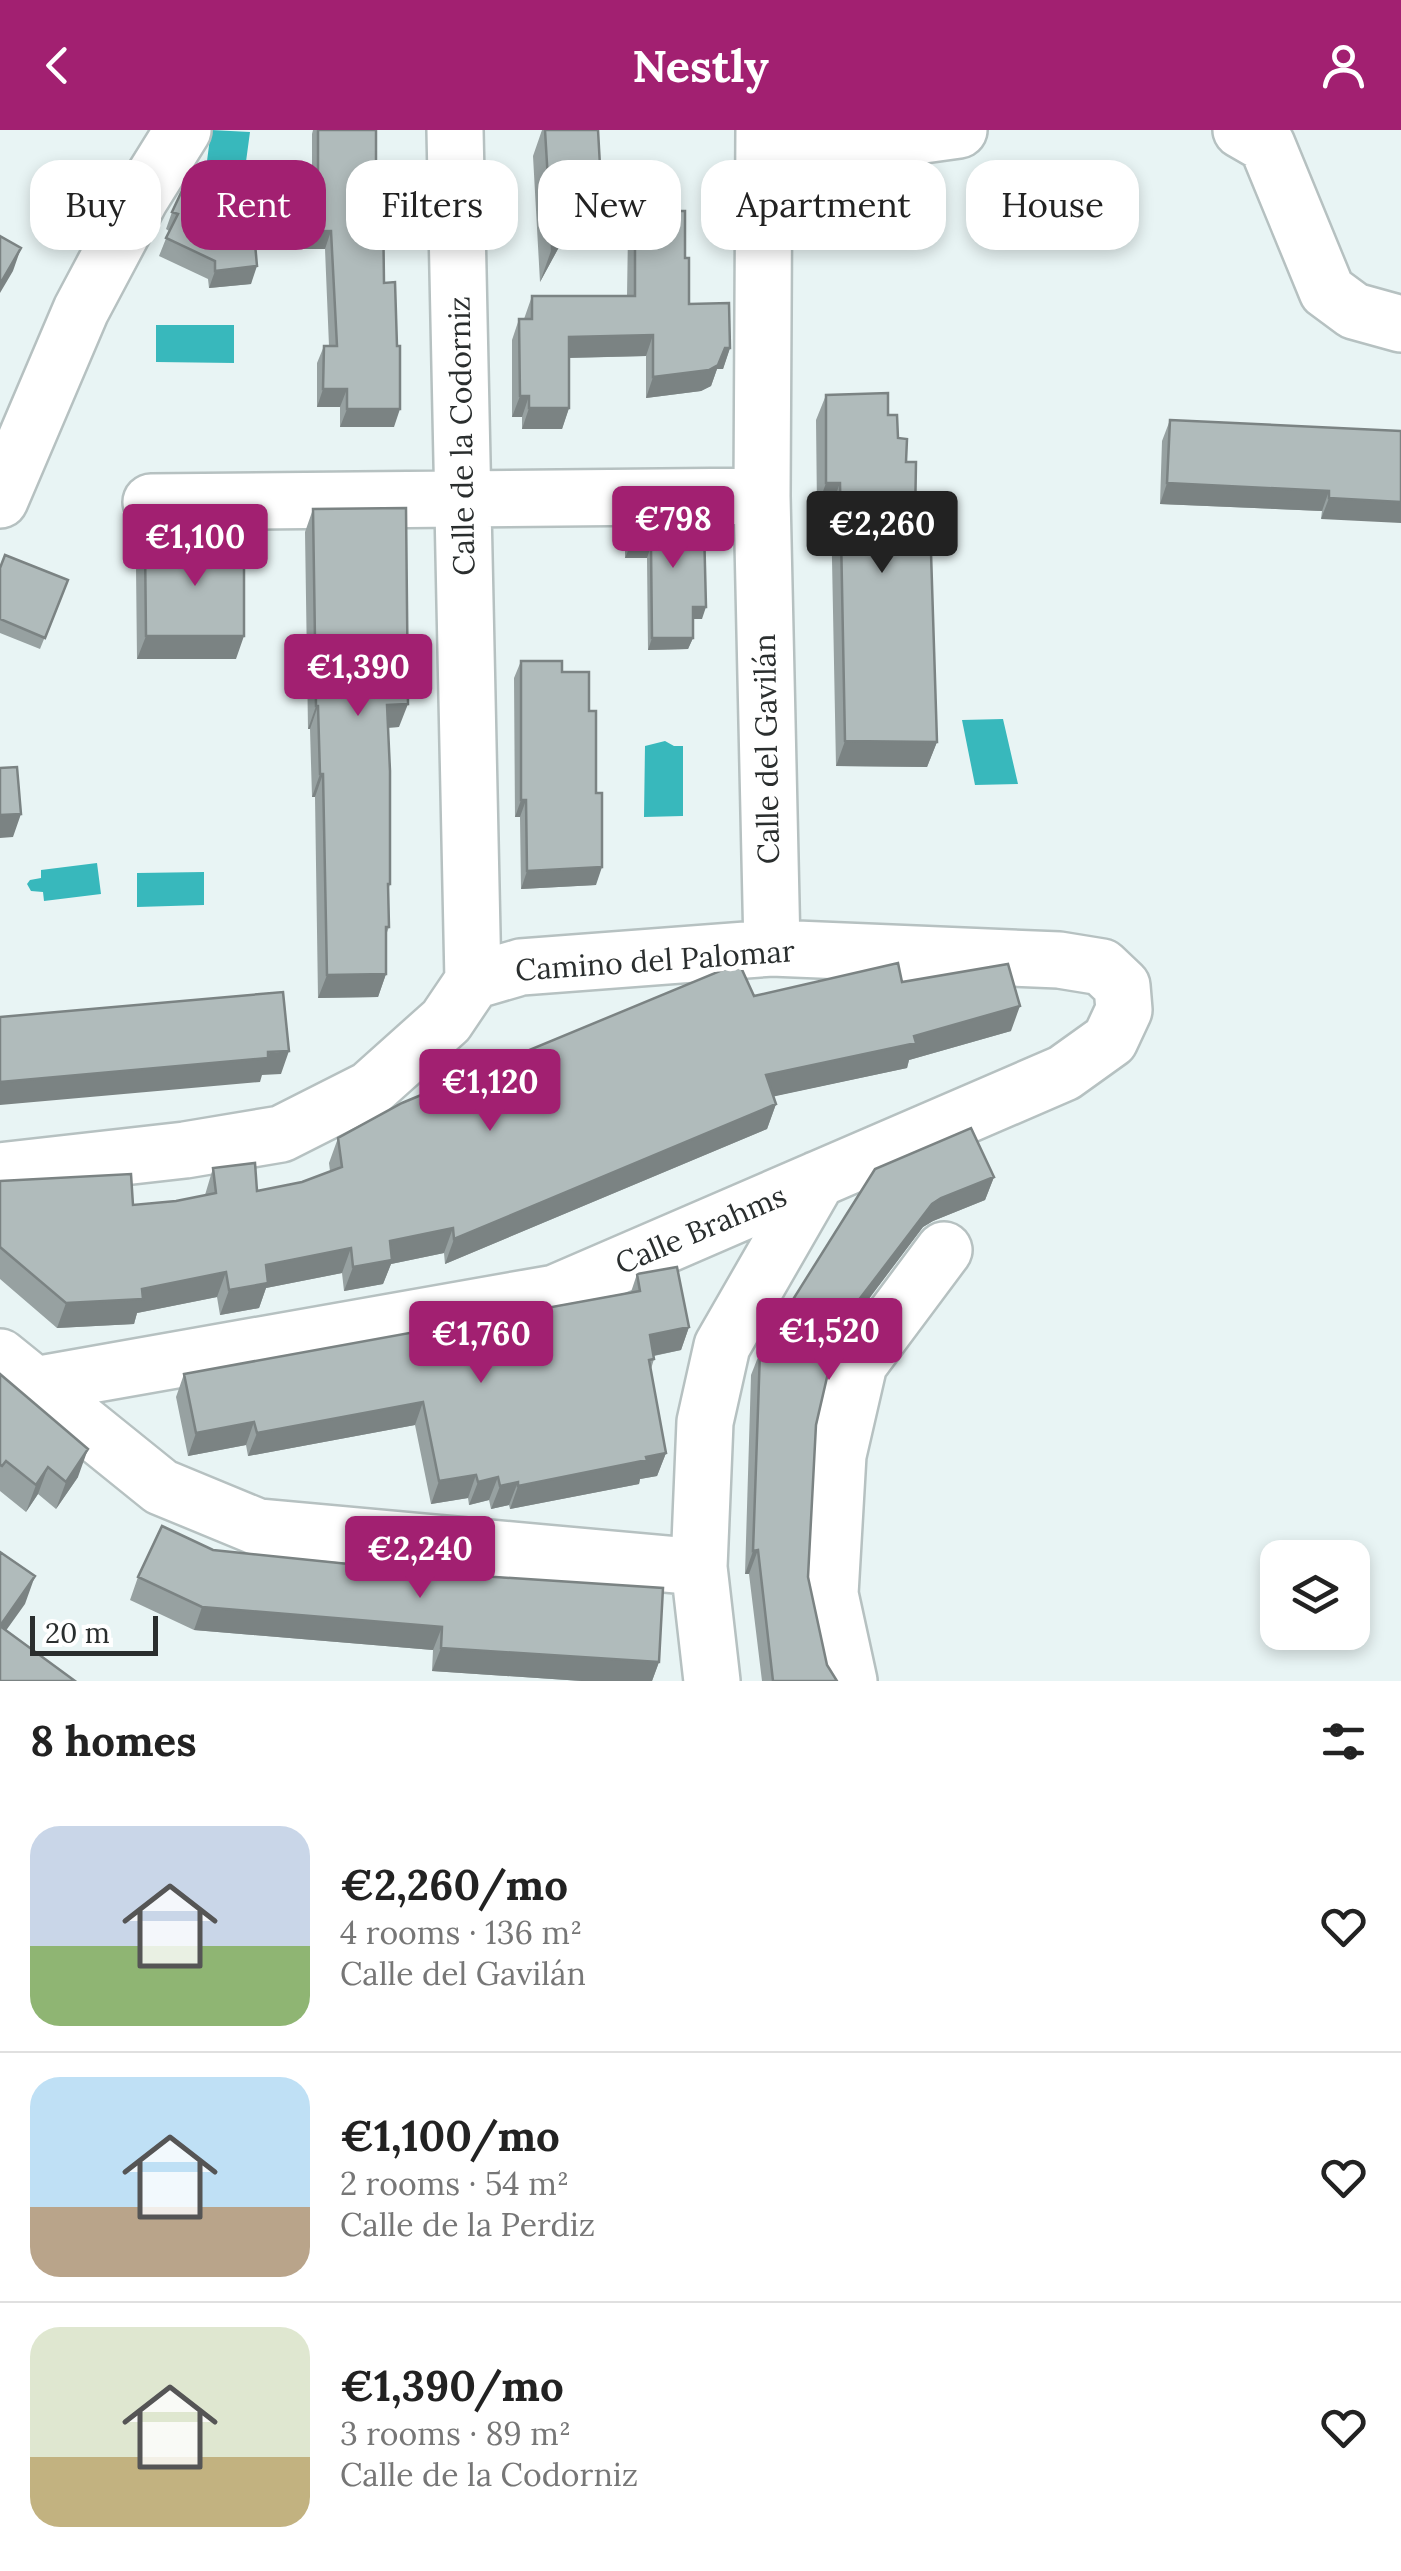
<!DOCTYPE html>
<meta charset="utf-8">
<style>
:root{--surface:#fff;--page:#f6f6f6;--text:#222;--muted:#767676;--line:#e0e0e0;--accent:#a22071}
body{margin:0;font-family:Lora,serif;background:var(--page);color:var(--text);height:100vh;display:flex;flex-direction:column;font-size:38px;white-space:nowrap}
*{box-sizing:border-box;margin:0}
p{font-size:32px;color:var(--muted)}
.icon{flex:none;width:55px;height:55px;fill:none;stroke:currentColor;stroke-width:2;stroke-linecap:round;stroke-linejoin:round}
.map{position:relative;height:1551px;overflow:hidden}
.drawer{display:flex;flex-direction:column;background:var(--surface);flex:1}
.drawer>*{flex:none}
.top-card{position:absolute;left:30px;top:30px;width:1342px;height:90px;display:flex;gap:20px}
.buttons{position:absolute;left:1260px;top:1410px;display:grid;gap:20px}
.buttons a{display:grid;place-items:center;width:110px;height:110px;border-radius:20px;background:var(--surface);box-shadow:0 5px 15px #0003;font-size:50px}
.scale{position:absolute;left:30px;bottom:25px;width:128px;box-sizing:border-box;padding-left:10px;border:5px solid #2a2e2e;border-top:0;font-size:28px;line-height:35px;white-space:nowrap;color:#2a2e2e;-webkit-text-stroke:8px #fff;paint-order:stroke}
.price{position:absolute;translate:-50% -85px;padding:0 22px;border-radius:10px;background:var(--accent);color:#fff;font-size:32px;line-height:65px;filter:drop-shadow(0 2px 5px #0008)}
.price::after{content:'';position:absolute;left:50%;top:60px;width:30px;height:22px;margin-left:-15px;background:inherit;clip-path:polygon(0 0,100% 0,50% 100%)}
.price.selected{background:#222;color:#fff}
ul{padding:0;list-style:none}
li{display:flex;align-items:center;gap:30px;height:250px;padding:0 30px}
li+li{border-top:2px solid var(--line)}
li span{display:grid;place-items:center;flex:none;width:280px;height:200px;border-radius:30px;color:#555}
li>.icon{margin-inline-start:auto}
span .icon{width:120px;height:120px;fill:#fffc;stroke-width:1}
li b{font-size:42px}
h2{display:flex;justify-content:space-between;align-items:center;height:120px;padding:0 30px;font-size:42px}
.tag{padding:0 35px;border-radius:30px;background:var(--surface);box-shadow:0 5px 15px #0003;font-size:35px;line-height:90px}
.tag.selected{background:var(--accent);color:#fff}
header{display:flex;justify-content:space-between;align-items:center;height:130px;padding:0 30px;background:var(--accent);color:#fff;font-size:45px;font-weight:800}
.map>svg:first-child{display:block}
.water{fill:#38b8bc}
.lines{fill:none;stroke-linecap:round;stroke-linejoin:round}
.minor-casing{stroke:#b6c1c1;stroke-width:60}
.minor{stroke:#fff;stroke-width:55}
.wall{fill:#97a1a1}
.shaded-wall{fill:#7b8383}
.building{fill:#b0bbbb;stroke:#7b8383;stroke-width:2.5}
.labels{text-anchor:middle;stroke-width:10;stroke-linejoin:round;paint-order:stroke}
.street-label{font-size:30px;fill:#2a2e2e;stroke:#fff}
</style>
<header><svg class="icon" aria-label="back" viewBox="0 0 24 24"><path d="M15 5l-7 7 7 7"/></svg>Nestly<svg class="icon" aria-label="person" viewBox="0 0 24 24"><circle cx="12" cy="8" r="4"/><path d="M4 21q1-7 8-7t8 7"/></svg></header>
<div class="map">
<svg width="1401" height="1551" viewBox="0 0 1401 1551">
<rect width="100%" height="100%" fill="#e8f4f4"/>
<path class="water" d="M211 0 250 2 240 76 202 70Z
M156 195H234V233L156 232Z
M1003 589 1018 654 975 655 962 590Z
M665 611 674 616H683V686L644 687 645 616Z
M97 733 101 764 44 771 43 762 31 761 27 754 30 750 41 748V740Z
M204 742V775L137 777V743Z"/>
<g class="lines">
<g class="minor-casing">
<path id="minor" d="M455 0 473 851
M764 0 762 366 772 818
M1241 0 1267 15 1327 161 1354 181 1401 194
M765 27 959 0
M0 370 81 180 140 69 183 0
M151 372 762 366
M0 1041 185 1020 281 1004 370 959 446 891 473 851 521 837 772 818 1059 830 1102 837 1122 856 1124 880 1110 910 1064 943 555 1163 34 1255
M0 1227 161 1357 258 1397 699 1437
M712 1551 699 1437 705 1292 722 1216 818 1049
M849 1551 830 1464 838 1325 859 1234 944 1120"/>
</g>
<use href="#minor" class="minor"/>
</g>
<path class="wall" d="M313 0H376V75L384 153 394 297H340V277H317V233L324 216H329L325 119H255L251 154 209 158 208 149 159 126 169 101 166 99 172 82 223 69 312 63V4Z
M542 0H598L602 72 589 106H565L540 152 533 26Z
M635 81 685 128 689 174 730 218 723 239H717L711 256 701 261 646 268V226L569 228V278L562 299H522V287H512V210L519 189H524L532 166H627L628 102Z
M826 265 888 285 906 332 915 391 937 612 927 637 836 636 831 378H817L816 290Z
M1170 290 1401 301 1321 389 1322 381 1160 374 1162 311Z
M313 379 399 597 388 598 390 754 388 760 389 797 386 805V844L378 867 318 868 315 667H312L310 599H308L305 402Z
M629 387 702 489H693V508L688 519 648 520 647 428H625V399Z
M145 413 236 529H137L136 437Z
M0 438 68 450 40 519 0 503Z
M521 531 562 542 589 581 596 663V755L521 759 520 687H515L514 548Z
M902 852 1011 901 909 930 907 938 774 966 776 974 767 999 445 1134 444 1123 391 1134 383 1154 344 1161 342 1143 266 1158 259 1178 220 1185 217 1167 137 1183 134 1194 57 1198 0 1149V1051L133 1075 176 1071 205 1065 213 1038 257 1061 302 1052 330 1041 329 1033 338 1008 754 866Z
M875 1039 994 1047 985 1070 933 1091 923 1097 834 1215 816 1295 808 1447 827 1535 837 1551H762L749 1444H745L751 1245 760 1222Z
M637 1144 689 1197 681 1220 654 1226V1229L651 1239 666 1323 657 1346 640 1349 639 1354 510 1379 509 1375 491 1379 489 1370 469 1375 468 1368 431 1374 415 1295 248 1326 246 1315 188 1326 176 1267 184 1244 631 1162Z
M0 1244 78 1347 56 1379 38 1364 26 1382 0 1361Z
M213 1420 659 1532 652 1551H582L432 1541 433 1520 194 1500 130 1470 138 1447Z"/>
<path class="shaded-wall" d="M577 72H602L589 106H565L540 152 552 118Z
M331 101 325 119H247L254 102Z
M21 118 13 141 0 163V154Z
M257 136 251 154 209 158 215 141Z
M653 205 646 226 562 228 569 207Z
M725 218H730L723 239H717L711 256 701 261 646 268 653 247Z
M323 259H347L340 277H317Z
M520 266H529L522 287H512Z
M529 278H569L562 299H522Z
M347 279H400L394 297H340Z
M826 353H840L831 378H817Z
M1167 353 1329 361 1322 381 1160 374Z
M1329 368 1401 372V393L1321 389Z
M630 416H651L647 428H625Z
M693 477H706L702 489H688Z
M146 506H244L236 529H137Z
M652 508H693L688 519 648 520Z
M408 574 399 597 378 598 387 575Z
M316 576H318L310 599H308Z
M845 611 937 612 927 637 836 636Z
M320 644H323L315 667H312Z
M521 670H526L520 687H515Z
M21 684 13 707 0 708V685Z
M602 737 596 755 521 759 527 741Z
M386 844 378 867 318 868 327 845Z
M1020 876 1011 901 909 930 907 938 757 970 766 945Z
M289 921 281 944 262 945 260 952 0 975V952Z
M776 974 767 999 445 1134 454 1109Z
M994 1047 985 1070 933 1091 923 1097 834 1215 829 1227 842 1192 932 1074 941 1068Z
M453 1098 444 1123 391 1134 383 1154 344 1161 353 1137 390 1111Z
M351 1118 342 1143 266 1158 259 1178 220 1185 229 1160 266 1135Z
M226 1142 217 1167 137 1183 134 1194 57 1198 66 1173Z
M689 1197 681 1220 642 1228 650 1205Z
M423 1272 415 1295 248 1326 257 1303Z
M254 1292 246 1315 188 1326 196 1303Z
M88 1319 78 1347 56 1379 66 1352Z
M666 1323 657 1346 640 1349 639 1354 510 1379 518 1356Z
M48 1337 38 1364 26 1382 36 1355Z
M476 1345 468 1368 431 1374 439 1351Z
M498 1347 489 1370 469 1375 478 1352Z
M518 1352 509 1375 491 1379 500 1356Z
M758 1420 749 1444H745L753 1421Z
M35 1446 25 1474 0 1509V1496Z
M202 1477 442 1497 433 1520 194 1500Z
M441 1518 659 1532 652 1551H582L432 1541Z"/>
<path class="building" d="M318 0H376V75H383L384 153 395 152 397 216H400V279H347V259H323L324 216H337L331 101 254 102 257 136 215 141V131L166 108 178 84 172 82 187 50 223 69 281 63H318Z
M545 0H598L602 72H577L552 118Z
M635 81H685V128H689V174L729 173 730 218H725L718 235 709 240 653 247V205L569 207V278H529V266H520L519 189H532V166H635Z
M0 106 21 118 0 154Z
M888 263V285H897L898 308 907 309 906 332H916L915 391H930L937 612 845 611 840 353H826V265Z
M1170 290 1401 301V372L1329 368V361L1167 353Z
M406 378 408 574 387 575 390 641V754H388L389 797H386V844L327 845 323 644H320L318 576H316L313 379Z
M691 386 692 397H704L706 477H693V508H652L651 416H630L629 387Z
M145 413H244V506H146Z
M5 425 68 450 45 508 0 489V438Z
M521 531H562V542H589V581H596V663H602V737L527 741 526 670H521Z
M17 637 21 684 0 685V638Z
M739 833 754 866 898 833 902 852 1008 834 1020 876 914 906 916 913 766 945 776 974 454 1109 453 1098 390 1111 392 1130 353 1137 351 1118 266 1135 268 1153 229 1160 226 1142 142 1159 143 1169 66 1173 0 1117V1051L131 1044 133 1075 176 1071 216 1063 213 1038 255 1033 257 1061 302 1052 342 1037 338 1008 402 973Z
M283 862 289 921 268 922V928L0 952V887Z
M971 998 994 1047 941 1068 932 1074 842 1192 837 1204 816 1295 808 1447 827 1535 837 1551H773L758 1420 753 1421 760 1222 875 1039Z
M677 1137 689 1197 650 1205 654 1229 649 1230 666 1323 646 1327 647 1330 518 1356V1352L500 1356 498 1347 478 1352 476 1345 439 1351 423 1272 257 1303 254 1292 196 1303 184 1244 640 1161 637 1144Z
M0 1244 88 1319 66 1352 48 1337 36 1355 6 1331 2 1336 0 1335Z
M162 1396 213 1420 436 1443 663 1458 659 1532 441 1518 442 1497 202 1477 138 1447Z
M0 1422 35 1446 0 1496Z
M0 1496 75 1551H0Z"/>
<g class="labels">
<g class="street-label">
<text transform="translate(462 306) rotate(-91)" y="10">Calle de la Codorniz</text>
<text transform="translate(767 619) rotate(-91)" y="10">Calle del Gavilán</text>
<text transform="translate(655 831) rotate(-4)" y="10">Camino del Palomar</text>
<text transform="translate(701 1100) rotate(-23)" y="10">Calle Brahms</text>
</g>
</g>
</svg>
<div class="buttons">
<a><svg class="icon" aria-label="layers" viewBox="0 0 24 24"><path d="M12 4l9 5-9 5-9-5zM3 14l9 5 9-5"/></svg></a>
</div>
<div class="scale">20 m</div>
<b class="price" style="left:673px;top:441px">€798</b>
<b class="price selected" style="left:882px;top:446px">€2,260</b>
<b class="price" style="left:195px;top:459px">€1,100</b>
<b class="price" style="left:358px;top:589px">€1,390</b>
<b class="price" style="left:490px;top:1004px">€1,120</b>
<b class="price" style="left:829px;top:1253px">€1,520</b>
<b class="price" style="left:481px;top:1256px">€1,760</b>
<b class="price" style="left:420px;top:1471px">€2,240</b>
<div class="top-card">
<a class="tag">Buy</a>
<a class="tag selected">Rent</a>
<a class="tag">Filters</a>
<a class="tag">New</a>
<a class="tag">Apartment</a>
<a class="tag">House</a>
</div>
</div>
<section class="drawer">
<h2>8 homes<svg class="icon" aria-label="filters" viewBox="0 0 24 24"><path d="M4 7h16M4 17h16"/><circle cx="9" cy="7" r="2"/><circle cx="15" cy="17" r="2"/></svg></h2>
<ul>
<li><span style="background:linear-gradient(#c9d6e8 60%,#8fb573 0)"><svg class="icon" aria-label="home" viewBox="0 0 24 24"><path d="M3 11l9-7 9 7M6 9v11h12V9"/></svg></span><div><b>€2,260/mo</b><p>4 rooms · 136 m²</p><p>Calle del Gavilán</p></div><svg class="icon" aria-label="heart" viewBox="0 0 24 24"><path d="M12 20l-8-8c-3-5 5-10 8-4 3-6 11-1 8 4z"/></svg></li>
<li><span style="background:linear-gradient(#bfe0f5 65%,#b9a48a 0)"><svg class="icon" aria-label="home" viewBox="0 0 24 24"><path d="M3 11l9-7 9 7M6 9v11h12V9"/></svg></span><div><b>€1,100/mo</b><p>2 rooms · 54 m²</p><p>Calle de la Perdiz</p></div><svg class="icon" aria-label="heart" viewBox="0 0 24 24"><path d="M12 20l-8-8c-3-5 5-10 8-4 3-6 11-1 8 4z"/></svg></li>
<li><span style="background:linear-gradient(#dfe7d0 65%,#c2b280 0)"><svg class="icon" aria-label="home" viewBox="0 0 24 24"><path d="M3 11l9-7 9 7M6 9v11h12V9"/></svg></span><div><b>€1,390/mo</b><p>3 rooms · 89 m²</p><p>Calle de la Codorniz</p></div><svg class="icon" aria-label="heart" viewBox="0 0 24 24"><path d="M12 20l-8-8c-3-5 5-10 8-4 3-6 11-1 8 4z"/></svg></li>
</ul>
</section>
